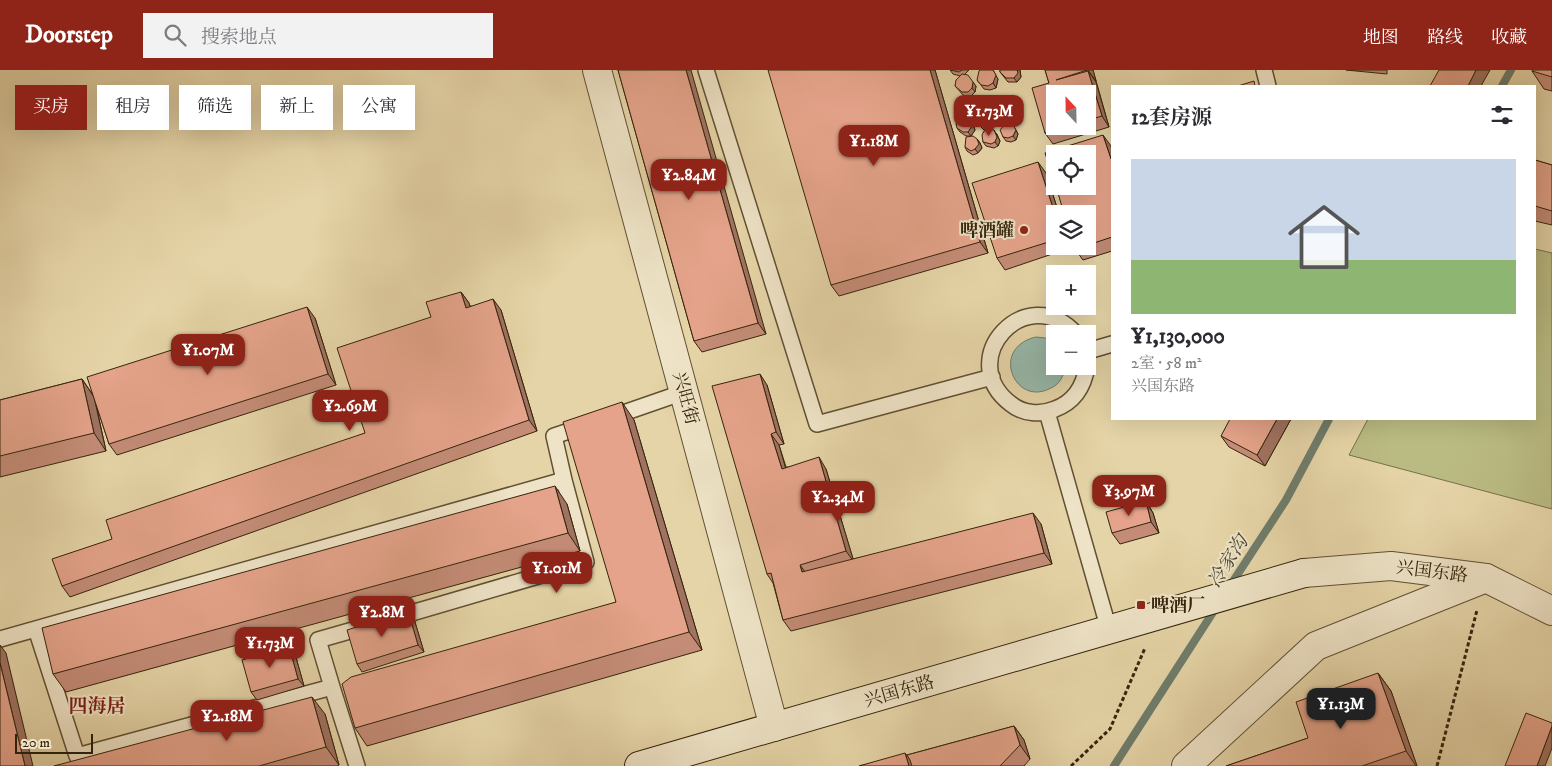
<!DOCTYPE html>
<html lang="zh">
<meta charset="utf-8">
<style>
:root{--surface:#fff;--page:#f2f2f3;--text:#2b2b33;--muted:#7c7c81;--accent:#8f2418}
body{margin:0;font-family:"IM FELL DW Pica","Noto Serif SC",serif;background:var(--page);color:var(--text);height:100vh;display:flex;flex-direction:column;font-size:19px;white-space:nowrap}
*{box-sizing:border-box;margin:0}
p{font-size:16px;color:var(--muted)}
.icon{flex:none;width:28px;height:28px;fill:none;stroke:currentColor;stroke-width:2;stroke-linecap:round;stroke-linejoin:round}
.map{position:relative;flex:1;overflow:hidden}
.panel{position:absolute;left:1111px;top:15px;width:425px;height:335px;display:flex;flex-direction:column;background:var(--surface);border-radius:0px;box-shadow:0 5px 20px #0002}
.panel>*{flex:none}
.top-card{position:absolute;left:15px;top:15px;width:475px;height:45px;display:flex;gap:10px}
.needle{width:32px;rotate:338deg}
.buttons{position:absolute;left:1046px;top:15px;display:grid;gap:10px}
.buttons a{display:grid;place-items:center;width:50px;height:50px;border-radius:0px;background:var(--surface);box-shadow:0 5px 20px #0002;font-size:25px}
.scale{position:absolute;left:15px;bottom:12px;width:78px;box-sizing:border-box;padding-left:5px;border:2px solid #35240c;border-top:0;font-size:14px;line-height:18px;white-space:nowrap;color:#35240c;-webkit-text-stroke:4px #eee3c6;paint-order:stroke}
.price{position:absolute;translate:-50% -42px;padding:0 11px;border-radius:10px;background:var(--accent);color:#fff;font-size:16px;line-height:32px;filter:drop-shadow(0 1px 2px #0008)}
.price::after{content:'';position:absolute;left:50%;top:30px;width:15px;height:11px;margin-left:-8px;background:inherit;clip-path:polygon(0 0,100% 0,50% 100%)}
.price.on{background:#222;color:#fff}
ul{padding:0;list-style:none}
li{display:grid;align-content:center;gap:10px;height:265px;padding:0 20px}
li span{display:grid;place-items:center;height:155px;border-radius:0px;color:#555}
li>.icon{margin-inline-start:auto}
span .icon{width:90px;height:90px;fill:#fffc;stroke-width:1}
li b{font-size:21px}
h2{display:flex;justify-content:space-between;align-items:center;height:60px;padding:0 20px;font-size:21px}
.pill{padding:0 18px;border-radius:0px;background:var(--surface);box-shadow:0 5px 20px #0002;font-size:18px;line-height:45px}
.pill.on{background:var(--accent);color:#fff}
header{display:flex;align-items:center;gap:30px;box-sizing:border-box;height:70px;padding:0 25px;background:var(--accent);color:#fff}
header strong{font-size:24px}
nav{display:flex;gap:28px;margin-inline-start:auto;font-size:18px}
.search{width:350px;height:45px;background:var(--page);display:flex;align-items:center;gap:12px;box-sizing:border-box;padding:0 18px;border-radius:0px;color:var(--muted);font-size:19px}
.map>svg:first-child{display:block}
.green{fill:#babb83;stroke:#787048}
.water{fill:#96b8aa;stroke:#6f7d6b}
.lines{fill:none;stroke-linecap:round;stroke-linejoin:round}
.stream{stroke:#6f7d6b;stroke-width:8}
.service-casing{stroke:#615033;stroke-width:18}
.minor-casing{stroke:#615033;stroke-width:30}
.tertiary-casing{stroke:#615033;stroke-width:30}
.secondary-casing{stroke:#35240c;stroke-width:30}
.path{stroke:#35240c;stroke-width:3;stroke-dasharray:4 2.5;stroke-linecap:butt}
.service{stroke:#eee3c6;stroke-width:15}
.minor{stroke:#eee3c6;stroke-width:28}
.tertiary{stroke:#eee3c6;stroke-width:28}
.secondary{stroke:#eee3c6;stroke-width:28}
.wall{fill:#c48c77;stroke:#35240c;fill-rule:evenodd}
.shaded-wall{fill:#a07261;stroke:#35240c}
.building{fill:#e4a38a;stroke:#35240c}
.poi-dot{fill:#8f2418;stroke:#eee3c6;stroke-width:2}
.labels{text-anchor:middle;stroke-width:4;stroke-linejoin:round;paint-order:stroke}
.poi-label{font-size:18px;font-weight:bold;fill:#35240c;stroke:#eee3c6;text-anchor:end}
.street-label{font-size:18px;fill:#35240c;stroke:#eee3c6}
.water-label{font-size:19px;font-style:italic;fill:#4d4934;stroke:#eee3c6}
.neighbourhood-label{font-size:19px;font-weight:bold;fill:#7a1f14;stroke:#eee3c6}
</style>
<header>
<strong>Doorstep</strong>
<div class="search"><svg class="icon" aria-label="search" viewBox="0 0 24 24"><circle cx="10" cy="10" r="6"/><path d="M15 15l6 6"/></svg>搜索地点</div>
<nav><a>地图</a><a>路线</a><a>收藏</a></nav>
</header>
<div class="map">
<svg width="1552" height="696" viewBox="0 0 1552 696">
<rect width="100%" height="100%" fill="#e5d4a7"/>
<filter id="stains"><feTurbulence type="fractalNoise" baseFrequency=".004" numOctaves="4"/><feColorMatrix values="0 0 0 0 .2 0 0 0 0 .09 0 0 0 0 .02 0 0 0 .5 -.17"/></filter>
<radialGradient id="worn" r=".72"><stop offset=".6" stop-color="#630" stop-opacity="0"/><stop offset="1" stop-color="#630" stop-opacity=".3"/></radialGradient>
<path class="green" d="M1535 179 1552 183V439L1349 385 1368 349H1535Z"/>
<path class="water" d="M1036 267 1045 268 1055 273V296H1065C1064 306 1060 314 1051 318 1015 338 989 278 1036 267Z"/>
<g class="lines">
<path class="stream" d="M1502 16 1511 0
M1230 516 1286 430 1329 349
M1114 696 1217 536"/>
<g class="service-casing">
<path id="service" d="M706 0 817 354 992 307
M1264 0 1268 16
M1076 264C1026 209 953 290 1011 334 1023 344 1041 345 1055 339 1074 332 1084 316 1087 296
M1088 281 1112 274
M1047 342 1109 560
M609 348 684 322
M391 549 586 492 564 410
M36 559 77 686 332 617 357 696
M0 569 564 410 554 366 584 356
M332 617 318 570 367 556"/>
</g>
<g class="minor-casing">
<path id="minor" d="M597 0 774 657
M1186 696 1316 576 1486 508"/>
</g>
<g class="tertiary-casing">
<path id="tertiary" d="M1304 503 1391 496 1486 508 1552 541"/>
</g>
<g class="secondary-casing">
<path id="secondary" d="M639 696 1304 503"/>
</g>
<path class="path" d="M1071 696 1110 659 1145 578
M1437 696 1477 540"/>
<use href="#service" class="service"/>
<use href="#minor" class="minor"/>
<use href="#tertiary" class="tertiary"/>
<use href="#secondary" class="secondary"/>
</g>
<path class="wall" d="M618 0 766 264 702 282 694 271Z
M935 0 988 183 839 226 831 215Z
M950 0H969L964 5 976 16 975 22 971 26H964L955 16 960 6 953 4Z
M1000 0H1020L1021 7 1017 12H1008L1000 2Z
M1045 0H1093L1109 57 1053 74 1045 63 1049 13ZM1088 24V56H1055Z
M1346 0H1387V4Z
M1552 0V21L1544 19 1532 1Z
M998 9 996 18 990 20 984 19 977 10Z
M1006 36 1013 46 1012 51 1009 53H1012L1018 64 1016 70 1011 72 1006 71 1003 67 1005 54 1000 53 997 49Z
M990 46 994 55 991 59 997 64 1000 71 998 76 994 78 986 76 983 72 987 59 984 60 977 53Z
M972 52 975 60 971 66H966L960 62 957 58Z
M977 69 980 73 982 78 978 83 973 85 967 81 965 77Z
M1111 76 1112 81V181L1083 190 1075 179 1074 176H1088V144Z
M1535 90 1552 95V155L1535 151Z
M1046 103 1059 144H1055V176H1070V178L1005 200 997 188Z
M461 222 469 233 470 236 501 240 537 361 70 527 62 516 112 469 365 363 431 247Z
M315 248 336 315 117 385 109 374 96 334 106 381 0 407V330L82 309 93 325Z
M767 315 784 374 779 375 786 397 826 399 853 489 1041 454 1052 494 791 561 783 550 773 513 767 504Z
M1291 349 1265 396 1229 377 1221 366Z
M634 350 702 580 367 676 355 658 616 532Z
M1146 431 1153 443 1159 463 1120 474 1112 463Z
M567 434 580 481 66 622 53 604Z
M414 549 424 582 362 602 357 594Z
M295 584 304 616 257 630 251 622Z
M1378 603 1391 621 1417 696H1226L1308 668Z
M325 644 339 695 337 696H54Z
M1014 656 1024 670 1030 689 1024 696H859L907 685Z"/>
<path class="shaded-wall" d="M686 0H691L766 264 758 253Z
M930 0H935L988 183 980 172Z
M993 0 998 9 996 18 993 13Z
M1017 0H1020L1021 7 1017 12 1014 8Z
M1088 0H1093L1096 11Z
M1476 0H1490L1481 16H1468Z
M1088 1 1096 12 1109 57 1102 46Z
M973 12 976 16 975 22 972 18Z
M987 42 990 46 994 55 991 59 988 55Z
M1010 42 1013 46 1012 51 1009 47Z
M969 48 972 52 975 60 971 66 968 62Z
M994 60 1000 71 998 76 995 72Z
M1016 60 1018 64 1016 70 1013 66Z
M1103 65 1111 76 1112 81V92Z
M977 69 980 73 982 78 978 83 975 79Z
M1038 92 1046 103 1059 144H1055Z
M461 222 469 233 474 249 466 238Z
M493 229 501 240 537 361 529 350Z
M307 237 315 248 336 315 328 304Z
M760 304 767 315 784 374 776 362Z
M82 309 94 327 106 381 94 363Z
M622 332 634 350 702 580 689 562Z
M1277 349H1291L1265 396 1257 385Z
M771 364 779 375 789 410 782 399Z
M819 387 826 399 854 492 846 481Z
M555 416 567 434 580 481 568 463Z
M1146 431 1153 443 1159 463 1151 452Z
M1033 443 1041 454 1052 494 1044 483Z
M800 495 808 506 802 502Z
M408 541 414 549 424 582 418 575Z
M0 575 6 583 33 696H25L0 593Z
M289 576 295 584 304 616 298 609Z
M1378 603 1391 621 1417 696H1416L1406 681Z
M312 627 325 644 339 695 326 677Z
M1014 656 1024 670 1030 689 1020 675Z
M1552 656V678L1545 696H1537Z
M905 683 915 696H909Z"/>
<path class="building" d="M618 0H686L758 253 694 271Z
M768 0H930L980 172 831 215Z
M950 0H962L959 2Z
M980 0H993L996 5 993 13 988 16 981 15 977 10 979 1Z
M1000 0H1017L1018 3 1014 8H1006L1000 2Z
M1045 0H1087L1056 10 1088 1 1102 46 1088 50V24H1055V56H1067L1045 63 1032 18 1049 13Z
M1439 0H1476L1468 16H1430Z
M1532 0H1552V7L1532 1Z
M962 4 968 5 973 12 972 18 968 22H962L955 16 956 10Z
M1254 11 1255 16H1238Z
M995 43a7 7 0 1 1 14 0a7 7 0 1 1-14 0Z
M982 41 987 42 991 51 988 55 981 56 977 53 976 46Z
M964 46 969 48 972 56 968 62H963L957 58 956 53Z
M1006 53H1012L1016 60 1013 66 1008 68 1003 67 1000 60Z
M989 59 994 60 997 67 995 72 991 74 983 72 982 65 984 61Z
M1103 65 1111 89 1112 88V167L1088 175V144H1064L1056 116H1088V84H1055V114L1045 83Z
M973 66 977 69 979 74 975 79 971 81 965 77 966 67Z
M1535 90 1552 95V141L1535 136Z
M1038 92 1055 144V170L997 188 972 113Z
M1074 176H1083L1075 179Z
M461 222 466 238 493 229 529 350 62 516 52 489 112 469 106 450 365 363 337 278 431 247 426 232Z
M307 237 328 304 109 374 87 307Z
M760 304 776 362 771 364 782 399 819 387 846 481 800 495 802 502 1033 443 1044 483 783 550 771 503 767 504 712 316Z
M82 309 94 363 0 386V330Z
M622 332 689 562 355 658 342 614 351 607 616 532 563 352Z
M1230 349H1277L1257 385 1221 366Z
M555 416 568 463 53 604 42 558Z
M1146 431 1151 452 1112 463 1106 442Z
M408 541 418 575 357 594 347 560Z
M289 576 298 609 251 622 242 590Z
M0 593 25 696H0Z
M1378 603 1406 681 1362 696H1226L1308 668 1296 632Z
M312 627 326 677 259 696H54Z
M1526 643 1552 653V656L1537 696H1505Z
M1014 656 1020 675 1000 696H912L910 690 907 685Z
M905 683 909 696H859Z"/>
<g class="poi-dot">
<circle cx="1024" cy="160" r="5"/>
<rect x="1136" y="530" width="10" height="10" rx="2.5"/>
</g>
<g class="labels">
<g class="poi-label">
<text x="1014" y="166">啤酒罐</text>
<text x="1151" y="541" text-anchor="start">啤酒厂</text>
</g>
<g class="street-label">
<text transform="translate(686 328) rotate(75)" y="6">兴旺街</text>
<text transform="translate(1432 501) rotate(7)" y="6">兴国东路</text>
<text transform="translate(899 621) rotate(-16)" y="6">兴国东路</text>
</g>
<g class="water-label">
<text transform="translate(1227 491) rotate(-57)" y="7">冷家沟</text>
</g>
<g class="neighbourhood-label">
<text x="97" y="642">四海居</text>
</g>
</g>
<rect width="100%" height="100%" filter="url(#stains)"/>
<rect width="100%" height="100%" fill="url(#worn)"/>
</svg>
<div class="buttons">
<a><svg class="needle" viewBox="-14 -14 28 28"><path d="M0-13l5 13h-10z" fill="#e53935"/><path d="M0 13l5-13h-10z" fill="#7c7c81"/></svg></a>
<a><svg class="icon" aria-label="locate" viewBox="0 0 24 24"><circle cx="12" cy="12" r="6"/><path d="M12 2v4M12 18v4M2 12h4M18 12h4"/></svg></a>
<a><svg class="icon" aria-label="layers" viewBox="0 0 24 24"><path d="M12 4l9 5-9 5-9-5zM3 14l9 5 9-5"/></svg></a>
<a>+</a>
<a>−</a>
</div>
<div class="scale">20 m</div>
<b class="price" style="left:989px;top:67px">¥1.73M</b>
<b class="price" style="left:874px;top:97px">¥1.18M</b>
<b class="price" style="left:689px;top:131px">¥2.84M</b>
<b class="price" style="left:208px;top:306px">¥1.07M</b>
<b class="price" style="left:350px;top:362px">¥2.69M</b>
<b class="price" style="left:1129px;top:447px">¥3.97M</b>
<b class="price" style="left:838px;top:453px">¥2.34M</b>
<b class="price" style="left:557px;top:524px">¥1.01M</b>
<b class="price" style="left:382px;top:568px">¥2.8M</b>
<b class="price" style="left:270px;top:599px">¥1.73M</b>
<b class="price on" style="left:1341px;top:660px">¥1.13M</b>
<b class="price" style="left:227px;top:672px">¥2.18M</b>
<div class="top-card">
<a class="pill on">买房</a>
<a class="pill">租房</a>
<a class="pill">筛选</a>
<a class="pill">新上</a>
<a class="pill">公寓</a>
</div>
<section class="panel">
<h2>12套房源<svg class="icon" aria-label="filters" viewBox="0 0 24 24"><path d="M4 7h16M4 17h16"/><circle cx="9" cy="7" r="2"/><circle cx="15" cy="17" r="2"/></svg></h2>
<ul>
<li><span style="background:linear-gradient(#c9d6e8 65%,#8fb573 0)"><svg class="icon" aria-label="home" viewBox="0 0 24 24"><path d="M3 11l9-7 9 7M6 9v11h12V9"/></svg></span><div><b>¥1,130,000</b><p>2室 · 58 m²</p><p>兴国东路</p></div></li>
</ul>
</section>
</div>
